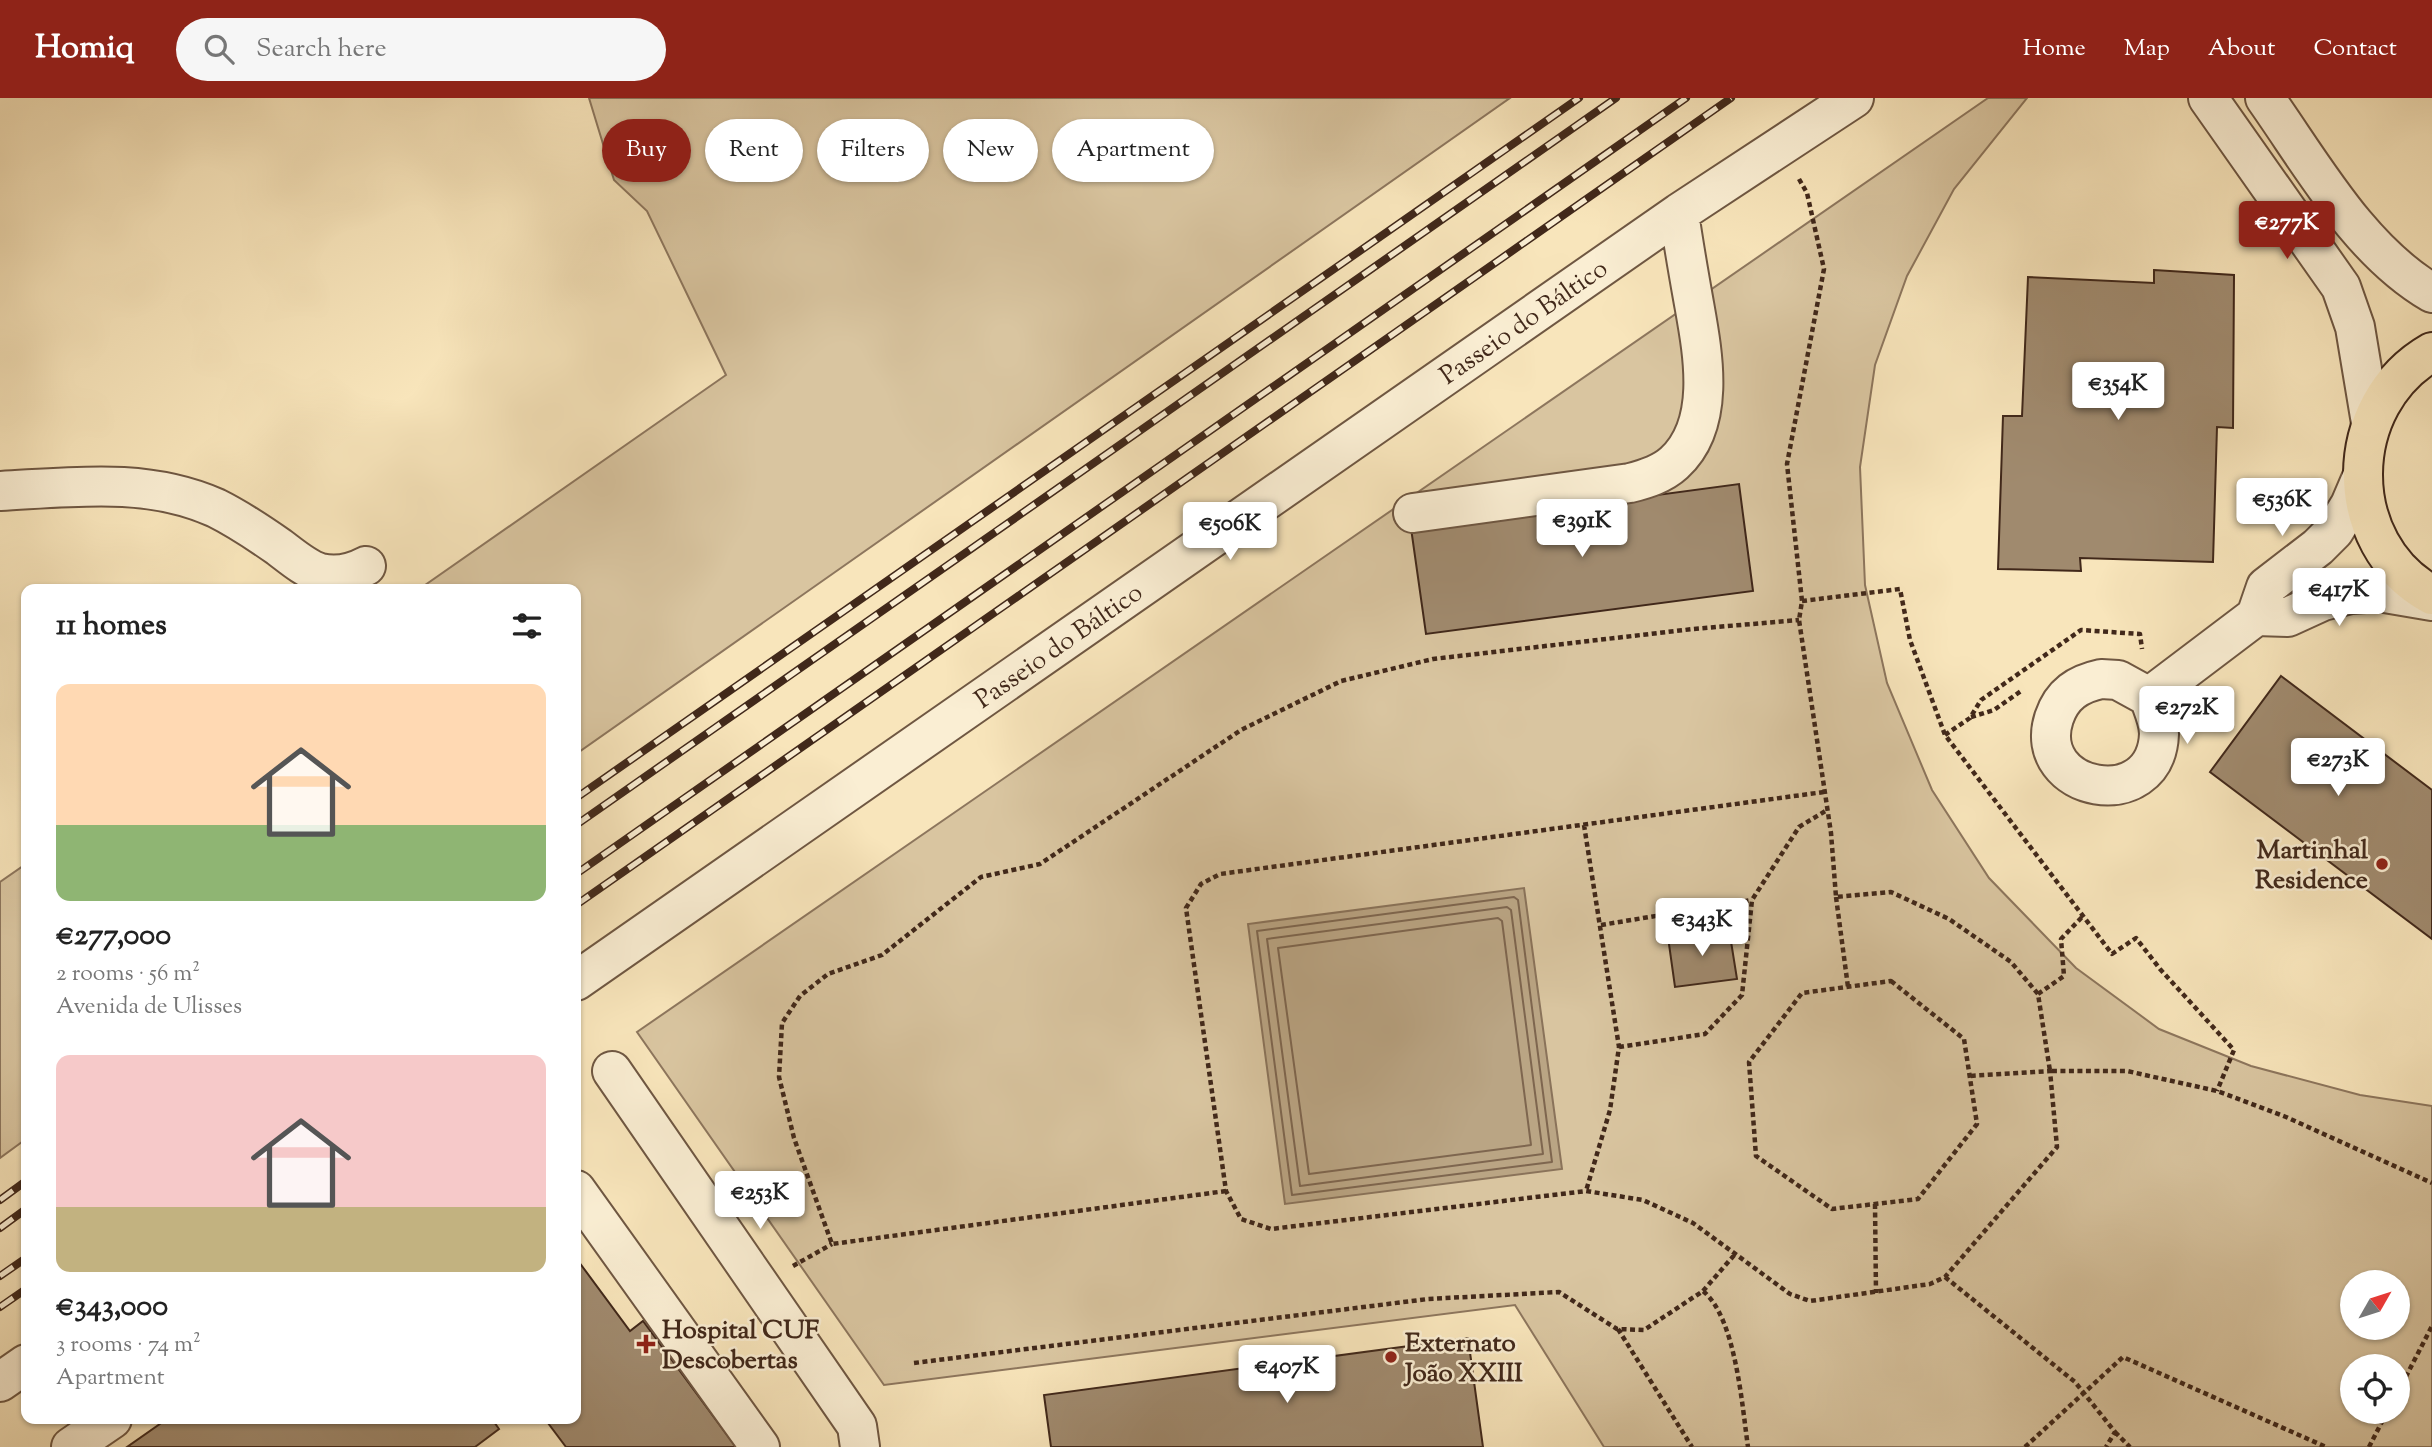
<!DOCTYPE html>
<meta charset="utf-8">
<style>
:root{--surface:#fff;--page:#f6f6f6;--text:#222;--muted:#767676;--accent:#8f2418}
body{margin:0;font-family:"Sorts Mill Goudy",serif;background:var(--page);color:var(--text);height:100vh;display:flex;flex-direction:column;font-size:26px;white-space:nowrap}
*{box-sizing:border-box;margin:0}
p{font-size:23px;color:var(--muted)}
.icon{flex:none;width:38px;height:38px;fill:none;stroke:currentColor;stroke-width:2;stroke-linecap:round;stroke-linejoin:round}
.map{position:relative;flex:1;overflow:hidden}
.drawer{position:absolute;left:21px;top:486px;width:560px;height:840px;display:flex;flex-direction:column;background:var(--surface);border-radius:14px;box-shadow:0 2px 5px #0004}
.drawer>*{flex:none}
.banner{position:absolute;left:602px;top:21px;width:665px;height:63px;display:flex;gap:14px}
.needle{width:46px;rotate:51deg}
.fabs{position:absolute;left:2340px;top:1172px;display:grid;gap:14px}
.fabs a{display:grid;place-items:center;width:70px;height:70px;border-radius:50%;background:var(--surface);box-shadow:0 2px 5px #0004;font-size:35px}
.price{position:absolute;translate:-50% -60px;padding:0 16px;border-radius:7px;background:#fff;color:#222;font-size:23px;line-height:46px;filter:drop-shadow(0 2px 4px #0008)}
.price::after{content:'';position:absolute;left:50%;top:42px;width:21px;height:16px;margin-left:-10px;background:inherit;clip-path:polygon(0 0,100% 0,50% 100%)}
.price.current{background:var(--accent);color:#fff}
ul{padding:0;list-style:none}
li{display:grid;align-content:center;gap:14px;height:371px;padding:0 35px}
li span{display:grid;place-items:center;height:217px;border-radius:14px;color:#555}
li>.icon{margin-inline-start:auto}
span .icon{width:126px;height:126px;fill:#fffc;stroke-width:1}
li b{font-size:30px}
h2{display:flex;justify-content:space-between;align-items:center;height:84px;padding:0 35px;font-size:30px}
.chip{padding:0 24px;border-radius:32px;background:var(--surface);box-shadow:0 2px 5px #0004;font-size:24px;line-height:63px}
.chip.current{background:var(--accent);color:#fff}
header{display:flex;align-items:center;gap:42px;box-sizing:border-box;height:98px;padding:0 35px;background:var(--accent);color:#fff}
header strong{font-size:33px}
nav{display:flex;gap:38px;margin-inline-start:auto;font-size:24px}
.search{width:490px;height:63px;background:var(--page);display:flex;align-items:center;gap:18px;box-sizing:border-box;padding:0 24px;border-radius:38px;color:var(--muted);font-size:26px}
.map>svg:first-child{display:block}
.green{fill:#d9c5a0;stroke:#8d765d;stroke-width:2;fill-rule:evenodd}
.water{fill:#baa584;stroke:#8a735a;stroke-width:2}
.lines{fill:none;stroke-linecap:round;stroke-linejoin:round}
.shore{stroke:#7e664f;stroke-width:2}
.building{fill:#a08a6e;stroke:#41281a;stroke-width:2}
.minor-casing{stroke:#6f5742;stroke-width:42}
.major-casing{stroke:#41281a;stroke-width:42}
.path{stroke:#41281a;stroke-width:4.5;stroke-dasharray:5 3.5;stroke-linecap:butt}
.minor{stroke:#faeed3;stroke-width:38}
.major{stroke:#f8e5bb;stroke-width:38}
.rail-casing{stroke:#41281a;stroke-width:8}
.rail{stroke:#faeed3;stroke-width:5;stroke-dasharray:16;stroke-linecap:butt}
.poi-dot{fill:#8f2418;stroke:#faeed3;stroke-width:2.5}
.labels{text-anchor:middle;stroke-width:5;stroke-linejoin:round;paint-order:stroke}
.street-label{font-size:26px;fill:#41281a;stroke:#faeed3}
.poi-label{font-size:26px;font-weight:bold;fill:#41281a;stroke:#faeed3;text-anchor:start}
</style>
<header>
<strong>Homiq</strong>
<div class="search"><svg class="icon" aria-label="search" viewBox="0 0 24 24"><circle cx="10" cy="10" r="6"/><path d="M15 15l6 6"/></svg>Search here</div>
<nav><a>Home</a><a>Map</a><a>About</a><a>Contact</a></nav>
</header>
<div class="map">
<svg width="2432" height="1349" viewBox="0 0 2432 1349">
<rect width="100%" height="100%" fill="#f8e5bb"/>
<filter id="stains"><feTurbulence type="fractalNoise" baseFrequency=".00286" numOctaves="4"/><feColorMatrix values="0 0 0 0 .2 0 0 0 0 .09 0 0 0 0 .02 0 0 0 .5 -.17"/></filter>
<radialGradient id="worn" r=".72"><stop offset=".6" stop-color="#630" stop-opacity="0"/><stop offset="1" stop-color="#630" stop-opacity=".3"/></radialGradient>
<path class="green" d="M589 0H1510L576 656V492H418L726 277 647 113 614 82Z
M1988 0H2027L1954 91 1907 178 1875 267 1860 369 1865 487 1887 585 1932 692 1989 780 2076 870 2159 931 2251 968 2360 997 2432 1008V1349H1604L1515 1207 884 1287 637 934ZM2352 1185H2398V1230H2352ZM2352 1269H2398V1314H2352Z
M26 766V1041L0 1060V784Z"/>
<path class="water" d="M1524 790 1562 1071 1285 1106 1248 826Z"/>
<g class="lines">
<path class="shore" d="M1514 799 1518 802 1552 1064 1292 1097 1257 833Z
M1507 809 1511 812 1543 1056 1300 1088 1267 841Z
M1498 820 1502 823 1531 1047 1309 1076 1278 850Z"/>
</g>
<path class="building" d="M2154 172 2234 177 2233 330 2217 329 2213 464 2080 460 2081 473 1998 471 2003 318H2022L2028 179 2154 185Z
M1739 386 1753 493 1426 536 1411 430Z
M2281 578 2432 692V841L2210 674Z
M1729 831 1737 881 1675 889 1668 839Z
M576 1160 630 1233 643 1223 736 1349H566L545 1321H576Z
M1468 1240 1483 1349H1051L1044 1297Z
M167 1321H492L499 1331 475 1349H127Z"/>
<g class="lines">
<g class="minor-casing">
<path id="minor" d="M2208 0 2341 189 2355 229 2371 325
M2265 0C2313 68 2359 152 2432 195
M0 393C73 389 147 379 216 410 238 421 259 435 279 449 291 458 306 471 320 475 337 479 351 476 366 468
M1413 415 1630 385C1646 381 1662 376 1674 365 1718 325 1702 251 1693 200 1688 172 1683 143 1679 115
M2256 518 2288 519 2323 503 2351 496 2379 494 2432 503
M2101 581 2118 582 2149 599C2153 611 2159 623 2159 636 2156 718 2030 694 2054 620 2062 596 2078 586 2101 581Z
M2149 599 2256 518 2266 489 2318 449 2334 433 2350 407 2362 379
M576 883 1679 115 1854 0
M612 973 857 1328 860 1349
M576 1092 760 1349
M0 1284 26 1266
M71 1349 112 1321"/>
</g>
<g class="major-casing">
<path id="major" d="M2432 254C2341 306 2339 446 2432 497"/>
</g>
<path class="path" d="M1799 81 1807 95 1824 171 1787 366 1802 503 1799 522 1831 735 1836 799 1891 794 1949 821 2011 864 2038 896 2050 973H2127L2217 993 2286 1019 2432 1085
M1802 503 1900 491 1910 542 1945 637 2112 856 2136 840 2160 871 2234 952 2217 993
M1971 619 1994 612 2021 593
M1945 637 1970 620 1981 602 2081 532 2140 536 2142 551
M1824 694 1220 776 1201 786 1186 810 1226 1093 1241 1121 1271 1131 1586 1093 1643 1102 1693 1125 1790 1196 1810 1203 1930 1186 1945 1179 2057 1049 2050 973 1969 978
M1584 727 1619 949 1610 1012 1586 1093
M1836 799 1848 889
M1601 827 1752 802
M1891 883 1964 941 1977 1026 1918 1101 1832 1111 1756 1058 1749 964 1802 895Z
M2038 896 2064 878 2061 841 2084 817
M1619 949 1705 936 1742 897 1752 802 1799 729 1827 712
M1226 1093 832 1146 794 1040 779 979 782 925 800 898 828 876 882 857 981 779 1040 766 1241 632 1341 583 1433 561 1693 531 1799 522
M1875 1106 1876 1195
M793 1168 832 1146
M1945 1179 2075 1284 2115 1334 2106 1349
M1703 1193 1736 1155
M1618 1231 1692 1349
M914 1265 1428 1201 1559 1194 1617 1231 1644 1232 1703 1193C1736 1220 1742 1308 1748 1349
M2398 1294 2432 1228
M2115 1334 2130 1349
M2025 1349 2123 1259 2326 1349
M2369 1349 2387 1314"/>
<use href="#minor" class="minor"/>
<use href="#major" class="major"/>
<g class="rail-casing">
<path id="rail" d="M576 700 1579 0
M576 727 1616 0
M576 776 1686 0
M576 807 1731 0
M0 1102 26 1083
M0 1130 26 1111
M0 1178 26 1160
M0 1209 26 1191"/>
</g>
<use href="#rail" class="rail"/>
</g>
<g class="poi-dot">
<circle cx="2382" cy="766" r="7"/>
<path d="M642.5 1235.5h7v7h7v7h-7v7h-7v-7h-7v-7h7z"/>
<circle cx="1391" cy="1259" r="7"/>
</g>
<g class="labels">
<g class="street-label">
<text transform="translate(1523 223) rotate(-35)" y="9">Passeio do Báltico</text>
<text transform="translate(1058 547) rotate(-35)" y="9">Passeio do Báltico</text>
</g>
<g class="poi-label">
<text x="2368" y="760" text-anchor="end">Martinhal<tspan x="2368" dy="30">Residence</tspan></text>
<text x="662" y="1240">Hospital CUF<tspan x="662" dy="30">Descobertas</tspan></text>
<text x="1405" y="1253">Externato<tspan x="1405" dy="30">João XXIII</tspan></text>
</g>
</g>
<rect width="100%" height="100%" filter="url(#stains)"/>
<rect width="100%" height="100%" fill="url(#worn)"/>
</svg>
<div class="fabs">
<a><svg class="needle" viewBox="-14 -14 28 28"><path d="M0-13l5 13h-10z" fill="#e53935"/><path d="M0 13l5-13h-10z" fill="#767676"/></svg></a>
<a><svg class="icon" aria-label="locate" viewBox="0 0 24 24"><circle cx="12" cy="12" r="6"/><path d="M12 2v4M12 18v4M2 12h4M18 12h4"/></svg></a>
</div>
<b class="price current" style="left:2287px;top:163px">€277K</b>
<b class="price" style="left:2118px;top:324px">€354K</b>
<b class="price" style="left:2282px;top:440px">€536K</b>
<b class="price" style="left:1582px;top:461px">€391K</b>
<b class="price" style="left:1230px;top:464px">€506K</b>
<b class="price" style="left:2339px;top:530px">€417K</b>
<b class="price" style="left:2187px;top:648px">€272K</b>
<b class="price" style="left:2338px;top:700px">€273K</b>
<b class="price" style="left:1702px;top:860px">€343K</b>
<b class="price" style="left:760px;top:1133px">€253K</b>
<b class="price" style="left:1287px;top:1307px">€407K</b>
<div class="banner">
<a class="chip current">Buy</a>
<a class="chip">Rent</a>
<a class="chip">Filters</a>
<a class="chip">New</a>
<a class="chip">Apartment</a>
</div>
<section class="drawer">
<h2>11 homes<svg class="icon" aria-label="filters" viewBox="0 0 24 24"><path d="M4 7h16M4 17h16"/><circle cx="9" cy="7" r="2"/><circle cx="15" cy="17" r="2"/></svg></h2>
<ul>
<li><span style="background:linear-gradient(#ffd9b3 65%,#8fb573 0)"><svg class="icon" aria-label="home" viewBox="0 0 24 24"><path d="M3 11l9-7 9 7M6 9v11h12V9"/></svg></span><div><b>€277,000</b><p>2 rooms · 56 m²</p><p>Avenida de Ulisses</p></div></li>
<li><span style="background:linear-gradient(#f6c9c9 70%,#c2b280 0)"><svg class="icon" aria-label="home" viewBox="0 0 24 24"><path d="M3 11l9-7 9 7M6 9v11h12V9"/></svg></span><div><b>€343,000</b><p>3 rooms · 74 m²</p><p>Apartment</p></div></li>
</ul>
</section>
</div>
